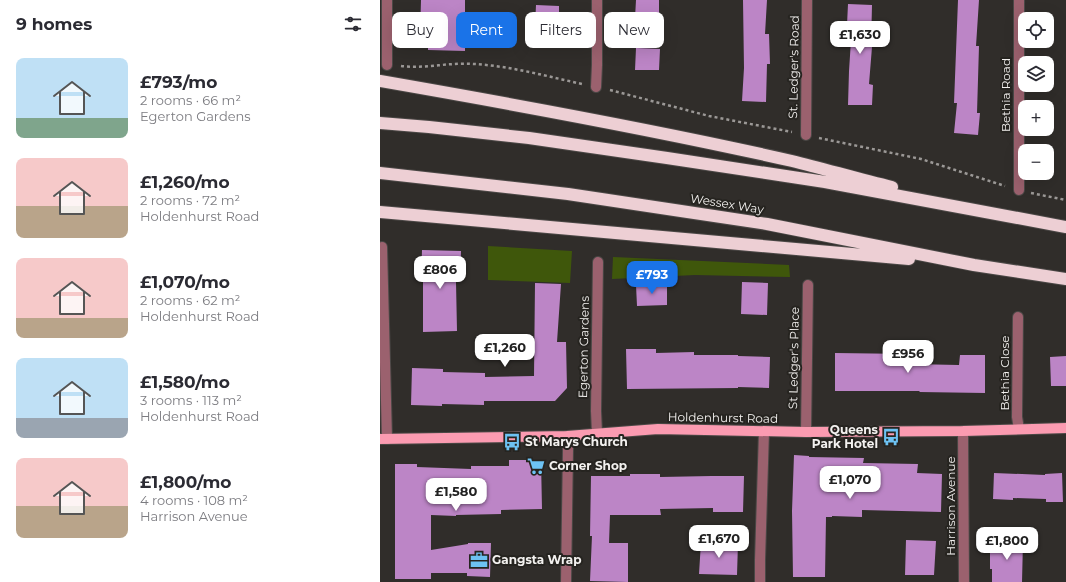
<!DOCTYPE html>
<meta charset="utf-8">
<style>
:root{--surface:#fff;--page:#f2f2f3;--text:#2b2b33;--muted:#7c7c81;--accent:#1a73e8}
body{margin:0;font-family:Montserrat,sans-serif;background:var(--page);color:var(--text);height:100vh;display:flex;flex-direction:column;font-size:15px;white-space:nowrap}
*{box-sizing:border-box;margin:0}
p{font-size:13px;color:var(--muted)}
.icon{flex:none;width:22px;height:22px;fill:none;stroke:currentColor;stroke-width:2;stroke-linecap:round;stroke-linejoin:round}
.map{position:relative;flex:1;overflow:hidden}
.details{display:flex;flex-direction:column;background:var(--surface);width:380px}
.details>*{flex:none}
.banner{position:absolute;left:12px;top:12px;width:380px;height:36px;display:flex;gap:8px}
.tools{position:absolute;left:638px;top:12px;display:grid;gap:8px}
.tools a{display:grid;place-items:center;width:36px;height:36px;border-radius:8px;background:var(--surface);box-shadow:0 4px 16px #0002;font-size:20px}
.price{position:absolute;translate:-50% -34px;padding:0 9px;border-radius:8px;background:#fff;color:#222;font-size:13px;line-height:26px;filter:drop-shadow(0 1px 2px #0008)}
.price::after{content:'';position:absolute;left:50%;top:24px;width:12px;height:9px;margin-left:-6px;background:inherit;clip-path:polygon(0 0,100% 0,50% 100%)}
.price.active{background:var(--accent);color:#fff}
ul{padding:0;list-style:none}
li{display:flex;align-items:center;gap:12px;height:100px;padding:0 16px}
li span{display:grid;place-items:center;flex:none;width:112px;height:80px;border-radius:8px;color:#555}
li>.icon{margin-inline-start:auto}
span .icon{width:48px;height:48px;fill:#fffc;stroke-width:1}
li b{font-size:17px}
h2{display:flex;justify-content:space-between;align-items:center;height:48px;padding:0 16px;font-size:17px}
.tag{padding:0 14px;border-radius:8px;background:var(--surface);box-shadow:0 4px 16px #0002;font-size:14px;line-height:36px}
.tag.active{background:var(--accent);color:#fff}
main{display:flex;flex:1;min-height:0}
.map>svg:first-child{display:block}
.green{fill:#3f570b}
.building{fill:#bc85c6}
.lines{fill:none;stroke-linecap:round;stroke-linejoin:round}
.street-casing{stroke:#4b4846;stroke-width:12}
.primary-casing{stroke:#4b4846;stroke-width:12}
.highway-casing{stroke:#4b4846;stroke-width:14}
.path{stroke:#9b9896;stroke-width:2.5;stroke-dasharray:3 3;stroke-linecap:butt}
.street{stroke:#9b616e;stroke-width:10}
.primary{stroke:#fb9bb1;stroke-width:10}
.highway{stroke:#edcfd4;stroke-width:12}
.labels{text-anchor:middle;stroke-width:4;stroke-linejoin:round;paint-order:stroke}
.street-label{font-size:12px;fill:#f3f1ef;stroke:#262420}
.poi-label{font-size:12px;font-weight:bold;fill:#f3f1ef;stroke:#262420;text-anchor:start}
</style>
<main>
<section class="details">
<h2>9 homes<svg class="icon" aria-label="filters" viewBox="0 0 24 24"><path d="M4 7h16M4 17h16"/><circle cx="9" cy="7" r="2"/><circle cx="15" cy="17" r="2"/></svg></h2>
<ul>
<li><span style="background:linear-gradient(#bfe0f5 75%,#7fa58c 0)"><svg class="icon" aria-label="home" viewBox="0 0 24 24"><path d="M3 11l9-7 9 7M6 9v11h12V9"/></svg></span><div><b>£793/mo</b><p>2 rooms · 66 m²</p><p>Egerton Gardens</p></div></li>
<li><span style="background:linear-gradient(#f6c9c9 60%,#b9a48a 0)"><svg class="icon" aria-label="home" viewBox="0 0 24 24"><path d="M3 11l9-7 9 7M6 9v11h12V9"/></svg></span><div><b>£1,260/mo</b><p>2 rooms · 72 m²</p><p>Holdenhurst Road</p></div></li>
<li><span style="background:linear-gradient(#f6c9c9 75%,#b9a48a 0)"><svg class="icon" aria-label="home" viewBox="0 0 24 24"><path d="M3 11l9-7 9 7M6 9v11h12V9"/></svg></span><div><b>£1,070/mo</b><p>2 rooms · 62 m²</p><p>Holdenhurst Road</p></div></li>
<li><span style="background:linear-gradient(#bfe0f5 75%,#9aa5b1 0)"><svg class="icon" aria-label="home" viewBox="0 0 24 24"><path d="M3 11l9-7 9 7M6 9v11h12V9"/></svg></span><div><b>£1,580/mo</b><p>3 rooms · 113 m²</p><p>Holdenhurst Road</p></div></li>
<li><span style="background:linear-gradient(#f6c9c9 60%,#b9a48a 0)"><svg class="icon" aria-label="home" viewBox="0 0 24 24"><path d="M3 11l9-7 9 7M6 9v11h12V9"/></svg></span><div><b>£1,800/mo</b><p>4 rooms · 108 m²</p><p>Harrison Avenue</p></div></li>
</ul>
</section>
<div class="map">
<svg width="686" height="582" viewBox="0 0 686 582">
<rect width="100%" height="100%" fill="#302d2a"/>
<path class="green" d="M108 246 192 251 190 283 108 280Z
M233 257 409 265 410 277 315 275 232 279Z"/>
<path class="building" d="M41 0H85V51L48 50V36H40Z
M256 0H279V19L255 18Z
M363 0H387L385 34H389L390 64H387L386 102 362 101 364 68Z
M578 0H599L596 46H599L597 113H600L598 135 574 133 577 103H574Z
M468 4 492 5 491 47H492L489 84 493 85 492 105H468L469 71 472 25H467Z
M156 5 179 6V27L155 26Z
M256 48 280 49 279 70H255Z
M42 250 81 251 80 282H76L77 331 43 332V280H41Z
M362 282 388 283 387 315 361 314Z
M155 283 181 284 177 342H186L187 388 175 401H104V405L62 404V406L31 405 32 368 63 369V372L105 373V377L154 376Z
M287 284V305L257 306 256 285Z
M246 349H276V353L314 352V355H358V356L390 357 389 388 358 387V388L247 389Z
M455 353 530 354V364L579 365 580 355H605V393L539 392 540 391H455Z
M686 356V386H671L670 357Z
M414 455 429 456V457L484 458 483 463 538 464 537 473 562 474 561 512 482 510V517L452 516V517H446L445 577H413L412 511Z
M129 460H161L162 509 121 510V514L76 515V516L51 515V550L88 544V543H111L110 577 87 576V573H51V579H15V464H37V467L91 469V466H129Z
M614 473 665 475V474L682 473 683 502H666V499L633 498V500L613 499Z
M250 474H280V477L332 476H364L363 512H333V508L280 509 281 515H230L229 543H248V582L210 581 212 536H210L211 476H250Z
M526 540 556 541 554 575H525Z
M610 541H643L642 582H612V569H610Z
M321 542 358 543 357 575 319 574Z"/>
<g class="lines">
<g class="street-casing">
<path id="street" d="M639 0V190
M7 65V0
M216 87 217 65V0
M426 135 427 0
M2 247 7 439
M638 317 637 417 639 429
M583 431 584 582
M426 432 428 285
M217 433 216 411 218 262
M186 582 188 449 187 436
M380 582V560L384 431"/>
</g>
<g class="primary-casing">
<path id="primary" d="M0 439 187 436 278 429 426 432 583 431 686 428"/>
</g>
<g class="highway-casing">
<path id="highway" d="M0 81C138 105 276 130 412 161 445 169 478 179 512 187
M0 123 49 127 149 138 287 158 445 182 686 227
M0 173 188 194 301 211 387 224 594 265 686 279
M0 212 529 259"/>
</g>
<path class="path" d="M21 66C45 69 70 62 94 64 130 66 166 76 202 84
M230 90 329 116 412 132
M439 138 541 159 625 186
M651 193 686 200"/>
<use href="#street" class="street"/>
<use href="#primary" class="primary"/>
<use href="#highway" class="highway"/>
</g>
<defs>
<g id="bus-bare" transform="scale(1.38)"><path d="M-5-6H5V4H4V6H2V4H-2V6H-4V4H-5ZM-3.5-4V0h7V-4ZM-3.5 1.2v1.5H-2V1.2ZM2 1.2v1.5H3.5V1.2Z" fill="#6dc2f3" stroke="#262420" stroke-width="2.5" paint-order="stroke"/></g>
<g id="supermarket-bare" transform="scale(1.38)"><path d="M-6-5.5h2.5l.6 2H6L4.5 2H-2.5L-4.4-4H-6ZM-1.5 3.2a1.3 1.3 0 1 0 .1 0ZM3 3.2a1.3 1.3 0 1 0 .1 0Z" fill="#6dc2f3" stroke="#262420" stroke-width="2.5" paint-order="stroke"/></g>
<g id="office-bare" transform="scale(1.38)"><path d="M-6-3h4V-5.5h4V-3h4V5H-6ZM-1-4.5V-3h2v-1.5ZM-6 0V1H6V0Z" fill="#6dc2f3" stroke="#262420" stroke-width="2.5" paint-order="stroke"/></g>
</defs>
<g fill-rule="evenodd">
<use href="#bus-bare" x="511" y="437"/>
<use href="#bus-bare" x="132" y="442"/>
<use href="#supermarket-bare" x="156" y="466"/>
<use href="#office-bare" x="99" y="560"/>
</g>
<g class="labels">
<g class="street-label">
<text transform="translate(414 67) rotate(-89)" y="4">St. Ledger's Road</text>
<text transform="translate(626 95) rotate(-90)" y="4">Bethia Road</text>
<text transform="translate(347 204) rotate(9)" y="4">Wessex Way</text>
<text transform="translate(204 347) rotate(-89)" y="4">Egerton Gardens</text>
<text transform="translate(414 358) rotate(-89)" y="4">St Ledger's Place</text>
<text transform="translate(625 373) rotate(-90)" y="4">Bethia Close</text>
<text transform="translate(343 418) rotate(1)" y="4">Holdenhurst Road</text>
<text transform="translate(571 506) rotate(-90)" y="4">Harrison Avenue</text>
</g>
<g class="poi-label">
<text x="498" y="434" text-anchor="end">Queens<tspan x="498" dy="14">Park Hotel</tspan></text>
<text x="145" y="446">St Marys Church</text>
<text x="169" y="470">Corner Shop</text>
<text x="112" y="564">Gangsta Wrap</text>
</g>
</g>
</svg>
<div class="tools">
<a><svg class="icon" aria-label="locate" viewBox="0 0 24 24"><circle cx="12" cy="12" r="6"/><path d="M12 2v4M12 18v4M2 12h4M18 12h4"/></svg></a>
<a><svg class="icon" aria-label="layers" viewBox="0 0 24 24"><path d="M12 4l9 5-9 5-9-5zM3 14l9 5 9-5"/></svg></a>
<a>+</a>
<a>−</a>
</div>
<b class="price" style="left:480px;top:55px">£1,630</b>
<b class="price" style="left:60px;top:290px">£806</b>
<b class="price active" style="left:272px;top:295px">£793</b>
<b class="price" style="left:125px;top:368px">£1,260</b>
<b class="price" style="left:528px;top:374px">£956</b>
<b class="price" style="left:470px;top:500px">£1,070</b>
<b class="price" style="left:76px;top:512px">£1,580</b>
<b class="price" style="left:339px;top:559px">£1,670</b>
<b class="price" style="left:627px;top:561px">£1,800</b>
<div class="banner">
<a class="tag">Buy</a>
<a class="tag active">Rent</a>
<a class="tag">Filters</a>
<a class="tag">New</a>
</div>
</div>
</main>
